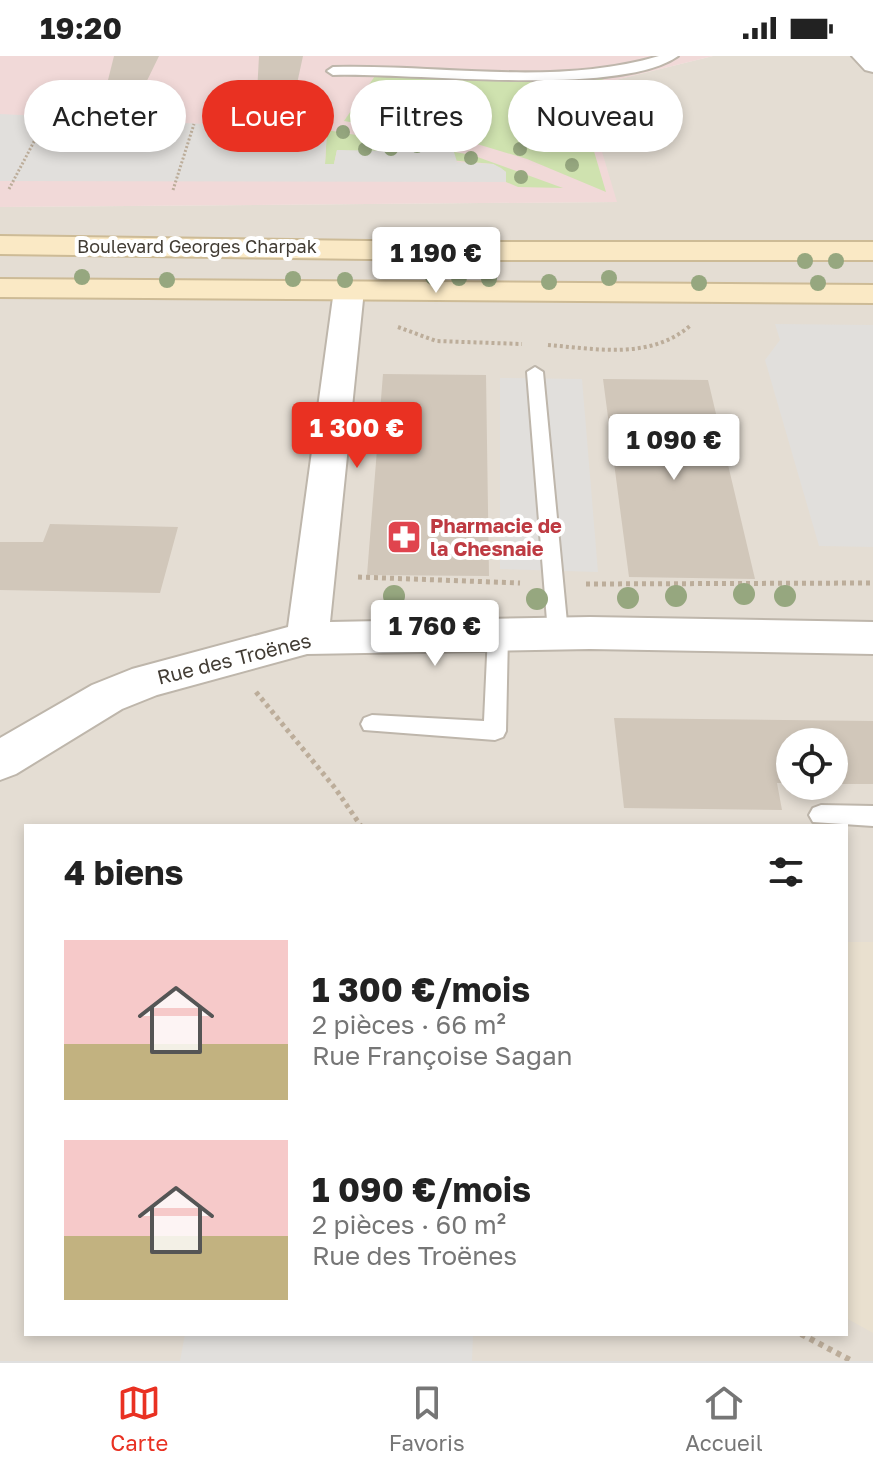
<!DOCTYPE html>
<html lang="fr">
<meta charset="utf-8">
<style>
:root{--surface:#fff;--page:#f6f6f6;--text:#222;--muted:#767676;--line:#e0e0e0;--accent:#e93122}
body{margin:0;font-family:"Golos Text",sans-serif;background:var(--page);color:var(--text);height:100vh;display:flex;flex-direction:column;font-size:30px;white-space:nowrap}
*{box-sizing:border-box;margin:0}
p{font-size:26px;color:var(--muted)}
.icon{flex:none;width:44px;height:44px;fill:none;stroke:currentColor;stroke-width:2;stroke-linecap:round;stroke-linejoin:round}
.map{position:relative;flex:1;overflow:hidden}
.drawer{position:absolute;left:24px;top:768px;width:824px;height:512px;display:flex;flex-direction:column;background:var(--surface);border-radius:0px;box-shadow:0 4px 12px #0003}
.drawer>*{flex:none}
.banner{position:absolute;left:24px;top:24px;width:826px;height:72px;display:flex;gap:16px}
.controls{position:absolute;left:776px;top:672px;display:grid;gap:16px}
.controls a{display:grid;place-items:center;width:72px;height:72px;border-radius:50%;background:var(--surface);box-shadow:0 4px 12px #0003;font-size:40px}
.price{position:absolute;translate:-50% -68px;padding:0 18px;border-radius:8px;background:#fff;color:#222;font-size:26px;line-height:52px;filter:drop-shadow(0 2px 4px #0008)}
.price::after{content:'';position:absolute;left:50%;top:48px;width:24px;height:18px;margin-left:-12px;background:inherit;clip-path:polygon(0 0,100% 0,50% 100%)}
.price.selected{background:var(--accent);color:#fff}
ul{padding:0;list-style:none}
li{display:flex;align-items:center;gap:24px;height:200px;padding:0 40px}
li span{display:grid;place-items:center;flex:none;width:224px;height:160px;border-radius:0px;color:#555}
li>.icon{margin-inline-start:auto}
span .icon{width:96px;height:96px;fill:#fffc;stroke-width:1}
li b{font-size:34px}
h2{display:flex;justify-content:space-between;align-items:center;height:96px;padding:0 40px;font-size:34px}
.pill{padding:0 28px;border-radius:36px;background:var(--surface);box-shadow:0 4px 12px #0003;font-size:28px;line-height:72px}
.pill.selected{background:var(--accent);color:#fff}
.status{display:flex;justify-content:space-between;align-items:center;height:56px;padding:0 40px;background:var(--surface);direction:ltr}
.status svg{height:22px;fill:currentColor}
.tabs{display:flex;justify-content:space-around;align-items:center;height:112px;border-top:2px solid var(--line);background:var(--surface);font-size:22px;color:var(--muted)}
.tabs a{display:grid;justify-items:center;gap:4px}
.tabs .selected{color:var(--accent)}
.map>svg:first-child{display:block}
.residential{fill:#e4ddd3;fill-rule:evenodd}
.education{fill:#e9e0cf}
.medical{fill:#f1d9d8}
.green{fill:#cfe2af}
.parking{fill:#e1dfdc}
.building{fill:#d1c7ba}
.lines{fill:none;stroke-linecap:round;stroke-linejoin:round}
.lane-casing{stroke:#beb6ab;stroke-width:4}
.street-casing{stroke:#beb6ab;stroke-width:4}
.secondary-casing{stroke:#cdbb96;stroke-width:4}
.path-far3{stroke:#bcad9a;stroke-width:3;stroke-dasharray:2 2;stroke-linecap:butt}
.path-far2{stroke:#bcad9a;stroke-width:4;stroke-dasharray:3 3;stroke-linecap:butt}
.path-far1{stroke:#bcad9a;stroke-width:5;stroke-dasharray:4 4;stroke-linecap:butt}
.path{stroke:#bcad9a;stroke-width:6;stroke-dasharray:5 5;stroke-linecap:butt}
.lane{fill:#fff;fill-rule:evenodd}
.street{fill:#fff;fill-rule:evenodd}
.secondary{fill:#fae9c5;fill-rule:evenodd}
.tree{fill:#96a77f}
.labels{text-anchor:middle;stroke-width:8;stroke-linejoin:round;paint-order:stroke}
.far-street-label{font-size:18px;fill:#423c34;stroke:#fff}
.health-label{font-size:20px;font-weight:bold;fill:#be3a42;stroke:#fff;text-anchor:start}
.street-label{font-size:20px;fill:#423c34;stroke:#fff}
</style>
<div class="status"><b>19:20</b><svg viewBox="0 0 49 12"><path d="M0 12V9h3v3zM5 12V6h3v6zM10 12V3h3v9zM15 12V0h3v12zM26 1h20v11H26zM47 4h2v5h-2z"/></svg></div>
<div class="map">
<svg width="873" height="1305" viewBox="0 0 873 1305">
<rect width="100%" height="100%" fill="#f1ece4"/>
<path class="residential" d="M713 0H873V1305H0V151L616 146 583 32ZM790 686H834V730H790ZM26 770H846V1278H26Z"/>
<path class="education" d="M846 886H873V1277L846 1262Z"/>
<path class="medical" d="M0 0H713L583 32 617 146 0 151Z"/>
<path class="green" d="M634 15 575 31 606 136 527 103 477 88 344 65 377 17 523 25Z
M327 74 472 99 563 132 518 131 506 126V116L493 108 337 94 334 108H325Z"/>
<path class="parking" d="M0 58 327 74 325 108H334L337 94 454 96 457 106 493 108 501 112 506 116V126L0 125Z
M775 268 873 269V491L819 490 765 304 780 284Z
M500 322 582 323 598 516 500 513Z
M185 1278H473L472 1305H180Z"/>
<path class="building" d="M114 0H159L141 37 105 36Z
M259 0H303L295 37H257Z
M383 318 486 319 489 520 367 519Z
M603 323 708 324 755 523 629 521Z
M50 468 178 471 160 537 0 534V486H43Z
M614 662 873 665V728H834V686H790V727H777L782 754 624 752Z"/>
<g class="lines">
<g class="lane-casing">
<path id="lane" d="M659 0H678C619 42 411 16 333 19L327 15 333 11C442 8 553 31 659 0Z
M535 311 543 316 568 577 558 585 548 577 527 316Z
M498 570 508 578 506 675 503 681 495 684 364 674 361 668 364 662 372 659 484 665 488 578Z
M821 749 873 750V770L813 766 809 759 813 752Z"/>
</g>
<g class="street-casing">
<path id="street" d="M852 0H873V16L865 14Z
M349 225 360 228 364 234 330 566 590 561 873 566V598L590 593 307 598 157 639 122 653 16 718 0 724V682L92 629 132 613 288 571 334 234 338 228Z"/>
</g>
<g class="secondary-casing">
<path id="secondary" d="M0 180 446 186H873V204H446L0 198Z
M0 223 873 229V247L0 241Z"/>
</g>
<path class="path-far3" d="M9 133 47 61
M173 134 194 68"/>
<path class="path-far2" d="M398 271 436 285 522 288
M548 289C597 293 651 304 691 269"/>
<path class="path-far1" d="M358 521 520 527
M586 528 873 527
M256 636 335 732 361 770"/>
<path class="path" d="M801 1278 852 1305"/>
<use href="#lane" class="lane"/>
<use href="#street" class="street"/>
<use href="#secondary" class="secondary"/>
</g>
<g class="tree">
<circle cx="375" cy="35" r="7"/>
<circle cx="553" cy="50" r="7"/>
<circle cx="363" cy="60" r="7"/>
<circle cx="394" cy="65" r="7"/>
<circle cx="438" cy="72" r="7"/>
<circle cx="343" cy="76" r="7"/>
<circle cx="472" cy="78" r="7"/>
<circle cx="417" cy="90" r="7"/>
<circle cx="365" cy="93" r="7"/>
<circle cx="391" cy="93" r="7"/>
<circle cx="520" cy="93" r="7"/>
<circle cx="471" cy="102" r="7"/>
<circle cx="572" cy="109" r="7"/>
<circle cx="521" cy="121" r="7"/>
<circle cx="805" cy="205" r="8"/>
<circle cx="836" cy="205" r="8"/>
<circle cx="82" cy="221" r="8"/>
<circle cx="433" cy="221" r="8"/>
<circle cx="459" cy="222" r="8"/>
<circle cx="609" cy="222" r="8"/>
<circle cx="293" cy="223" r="8"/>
<circle cx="489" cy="223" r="8"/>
<circle cx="167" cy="224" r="8"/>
<circle cx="345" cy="224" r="8"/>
<circle cx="549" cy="226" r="8"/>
<circle cx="699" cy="227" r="8"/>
<circle cx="818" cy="227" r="8"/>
<circle cx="744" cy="538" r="11"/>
<circle cx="394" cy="540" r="11"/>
<circle cx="676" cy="540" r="11"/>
<circle cx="785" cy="540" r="11"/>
<circle cx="628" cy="542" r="11"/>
<circle cx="537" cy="543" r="11"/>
</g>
<defs>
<g id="pharmacy-square" transform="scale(1.8)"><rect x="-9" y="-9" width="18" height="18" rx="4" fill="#e0444e" stroke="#fff"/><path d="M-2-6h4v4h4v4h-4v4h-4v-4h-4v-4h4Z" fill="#fff"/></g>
</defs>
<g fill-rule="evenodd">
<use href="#pharmacy-square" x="404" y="481"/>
</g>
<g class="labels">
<g class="far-street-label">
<text x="197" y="197">Boulevard Georges Charpak</text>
</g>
<g class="health-label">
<text x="430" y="477">Pharmacie de<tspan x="430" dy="23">la Chesnaie</tspan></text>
</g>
<g class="street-label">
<text transform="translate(234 603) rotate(-14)" y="7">Rue des Troënes</text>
</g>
</g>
</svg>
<div class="controls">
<a><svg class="icon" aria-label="locate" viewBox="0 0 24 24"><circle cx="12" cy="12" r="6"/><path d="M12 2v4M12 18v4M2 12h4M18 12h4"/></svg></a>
</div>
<b class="price" style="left:436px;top:239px">1 190 €</b>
<b class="price selected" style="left:357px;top:414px">1 300 €</b>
<b class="price" style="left:674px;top:426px">1 090 €</b>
<b class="price" style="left:435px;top:612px">1 760 €</b>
<div class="banner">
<a class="pill">Acheter</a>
<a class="pill selected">Louer</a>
<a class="pill">Filtres</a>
<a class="pill">Nouveau</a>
</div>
<section class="drawer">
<h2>4 biens<svg class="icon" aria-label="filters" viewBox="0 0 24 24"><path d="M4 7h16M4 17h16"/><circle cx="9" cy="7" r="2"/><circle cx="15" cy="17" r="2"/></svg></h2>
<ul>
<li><span style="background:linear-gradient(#f6c9c9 65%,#c2b280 0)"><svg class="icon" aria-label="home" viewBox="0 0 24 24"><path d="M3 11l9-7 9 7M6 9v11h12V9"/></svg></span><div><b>1 300 €/mois</b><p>2 pièces · 66 m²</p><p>Rue Françoise Sagan</p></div></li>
<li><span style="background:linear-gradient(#f6c9c9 60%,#c2b280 0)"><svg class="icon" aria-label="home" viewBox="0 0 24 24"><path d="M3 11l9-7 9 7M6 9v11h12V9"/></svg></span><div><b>1 090 €/mois</b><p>2 pièces · 60 m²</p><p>Rue des Troënes</p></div></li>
</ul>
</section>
</div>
<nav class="tabs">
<a class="selected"><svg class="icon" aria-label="map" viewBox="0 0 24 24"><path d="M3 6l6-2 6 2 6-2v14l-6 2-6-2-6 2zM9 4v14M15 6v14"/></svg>Carte</a>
<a><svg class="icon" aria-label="saved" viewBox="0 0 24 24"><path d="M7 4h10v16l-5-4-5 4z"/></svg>Favoris</a>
<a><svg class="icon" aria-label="home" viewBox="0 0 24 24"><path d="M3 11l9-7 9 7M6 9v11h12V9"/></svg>Accueil</a>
</nav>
